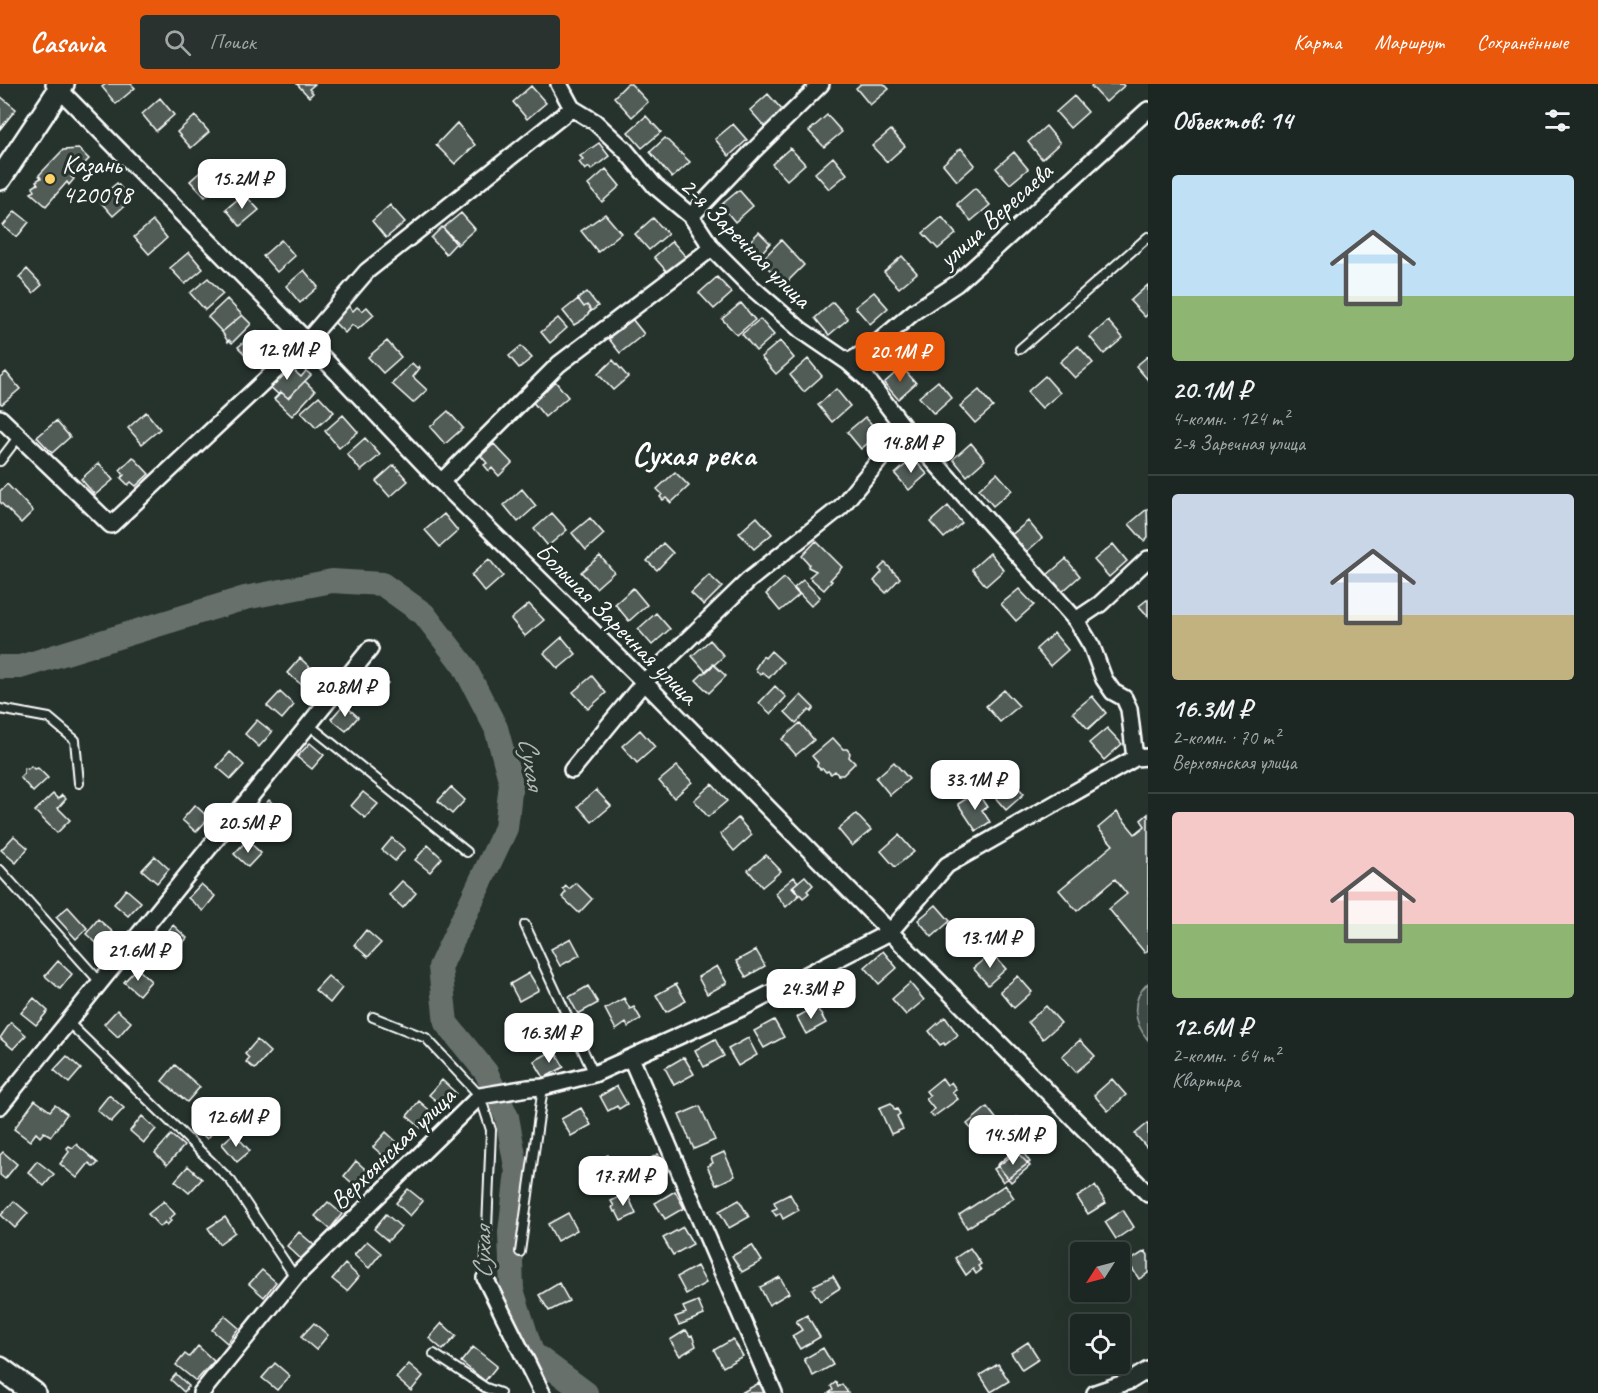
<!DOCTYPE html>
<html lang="ru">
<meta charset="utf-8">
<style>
:root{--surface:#1c2622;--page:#29322f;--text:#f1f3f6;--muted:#a0a5a5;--line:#3a4340;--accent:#ea580c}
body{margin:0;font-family:Caveat,sans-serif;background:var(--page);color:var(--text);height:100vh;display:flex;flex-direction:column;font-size:22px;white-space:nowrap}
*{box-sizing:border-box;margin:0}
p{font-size:20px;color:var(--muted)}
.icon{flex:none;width:33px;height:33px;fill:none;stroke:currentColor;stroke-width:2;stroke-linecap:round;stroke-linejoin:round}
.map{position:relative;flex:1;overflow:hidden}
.sheet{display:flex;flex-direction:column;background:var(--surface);width:450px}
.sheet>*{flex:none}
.needle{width:39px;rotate:234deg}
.buttons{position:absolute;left:1070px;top:1158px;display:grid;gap:12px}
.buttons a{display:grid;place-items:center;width:60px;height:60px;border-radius:6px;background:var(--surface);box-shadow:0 6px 24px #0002,0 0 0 2px var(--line);font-size:30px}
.price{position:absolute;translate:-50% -51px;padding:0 14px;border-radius:12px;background:#fff;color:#222;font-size:20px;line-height:39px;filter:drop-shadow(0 2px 3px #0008)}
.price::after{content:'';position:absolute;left:50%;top:36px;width:18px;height:14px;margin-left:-9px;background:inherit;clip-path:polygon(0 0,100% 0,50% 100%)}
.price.on{background:var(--accent);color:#fff}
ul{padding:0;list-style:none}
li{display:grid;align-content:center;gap:12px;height:318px;padding:0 24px}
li+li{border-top:2px solid var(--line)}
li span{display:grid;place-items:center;height:186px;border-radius:6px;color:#555}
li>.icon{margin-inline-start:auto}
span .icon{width:108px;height:108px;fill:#fffc;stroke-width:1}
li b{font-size:26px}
h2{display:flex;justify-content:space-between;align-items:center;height:72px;padding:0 24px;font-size:26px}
header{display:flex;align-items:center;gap:36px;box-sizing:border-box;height:84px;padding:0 30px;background:var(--accent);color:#fff}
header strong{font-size:28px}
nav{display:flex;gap:33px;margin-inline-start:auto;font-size:21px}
.search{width:420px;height:54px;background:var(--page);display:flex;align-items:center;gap:15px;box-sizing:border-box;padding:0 21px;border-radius:6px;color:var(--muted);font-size:22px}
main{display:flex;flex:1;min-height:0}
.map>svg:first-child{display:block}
.green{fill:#3e4944;stroke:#9ea4a2;stroke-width:1.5}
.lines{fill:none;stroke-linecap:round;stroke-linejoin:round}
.river{stroke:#67706c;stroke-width:24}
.building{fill:#515c57;stroke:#fff;stroke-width:1.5}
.lane-casing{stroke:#fff;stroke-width:12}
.street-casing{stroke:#fff;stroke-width:20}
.secondary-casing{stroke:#fff;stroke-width:26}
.lane{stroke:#26332d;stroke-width:8}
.street{stroke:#26332d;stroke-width:15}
.secondary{stroke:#26332d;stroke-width:21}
.poi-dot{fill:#ffd166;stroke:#26332d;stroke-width:2}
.labels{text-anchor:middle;stroke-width:6;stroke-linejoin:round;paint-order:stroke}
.poi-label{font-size:26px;fill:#fff;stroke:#26332d;text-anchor:start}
.street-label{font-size:26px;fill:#fff;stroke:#26332d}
.water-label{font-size:27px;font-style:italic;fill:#b3b8b6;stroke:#26332d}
.district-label{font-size:32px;font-weight:bold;fill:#fff;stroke:#26332d}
</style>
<header>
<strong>Casavia</strong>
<div class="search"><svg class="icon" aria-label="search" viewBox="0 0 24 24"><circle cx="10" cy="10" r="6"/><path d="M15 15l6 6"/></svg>Поиск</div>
<nav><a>Карта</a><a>Маршрут</a><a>Сохранённые</a></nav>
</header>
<main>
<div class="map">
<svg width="1148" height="1309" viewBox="0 0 1148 1309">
<rect width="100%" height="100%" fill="#26332d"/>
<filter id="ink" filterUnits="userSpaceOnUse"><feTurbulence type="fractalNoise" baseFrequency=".0167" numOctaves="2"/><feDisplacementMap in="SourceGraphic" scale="12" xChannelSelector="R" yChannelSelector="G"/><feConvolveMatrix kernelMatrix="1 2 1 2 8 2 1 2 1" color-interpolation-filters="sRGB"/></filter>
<g filter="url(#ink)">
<path class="green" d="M1148 899V956C1133 938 1130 915 1148 899Z"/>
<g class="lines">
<path class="river" d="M0 583H20L245 514 332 497 382 500 424 530 464 582 496 644 511 699 506 744 440 883 446 939 486 988 507 1033 517 1088 510 1148 512 1206 532 1269 586 1309"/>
</g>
<path class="building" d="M106 0H131L135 4 116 20 102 3Z
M297 0H315L309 5 313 9 309 13Z
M627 0H631L648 18 632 33 614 13Z
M861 0H884L889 5 870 21 856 4Z
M1093 0H1122L1124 2 1106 18 1091 2Z
M531 2 546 19 527 35 513 18Z
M768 10 783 27 765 43 750 26Z
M0 12 16 25 0 45Z
M1074 12 1088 28 1070 44 1056 28Z
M160 14 174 31 156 47 142 30Z
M827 31 842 48 824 63 809 47Z
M195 32 209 48 191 64 177 48Z
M646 32 661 48 642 64 628 48Z
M457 39 475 61 455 80 436 61Z
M733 40 747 56 729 72 715 55Z
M1046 42 1060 59 1042 75 1028 58Z
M891 46 905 62 887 78 872 62Z
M665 54 690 78 672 94 650 68Z
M599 59 609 72 591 86 589 83 585 86 579 78 583 75 580 72Z
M790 64 805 80 787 96 772 80Z
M961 64 975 81 957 97 943 80Z
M79 65 89 75 71 93 74 95 69 101 67 98 46 122 31 109 35 107 33 103 38 100 36 97 41 94 39 91 63 66Z
M1014 68 1028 85 1010 100 996 84Z
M833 73 847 90 829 105 815 89Z
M208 81 223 97 205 113 190 97Z
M606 85 620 102 602 118 588 101Z
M117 99 131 116 113 132 98 115Z
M975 104 990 121 971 137 957 120Z
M739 106 753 122 735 138 721 121Z
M244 110 259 126 240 142 226 125Z
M390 121 405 138 386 154 372 137Z
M15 127 29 138 17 153 3 142Z
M461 129 475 145 457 161 443 144Z
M605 130 621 149 598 168 581 147Z
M942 133 956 150 938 165 923 149Z
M653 134 668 150 649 166 635 150Z
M153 137 167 154 149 170 134 153Z
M442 143 457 158 446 170 431 154Z
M759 148 770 159 757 174 745 162Z
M281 156 295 172 277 188 263 172Z
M781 156 804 181 783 202 773 193 775 191 761 177Z
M672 157 687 174 669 190 654 173Z
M189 168 203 185 185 200 170 184Z
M902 172 917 189 899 204 884 188Z
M27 185 42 201 33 209 19 193Z
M304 186 318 203 300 219 286 202Z
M717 193 732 209 714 225 699 209Z
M208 194 223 210 205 226 190 209Z
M1148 201V230L1145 233 1130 217Z
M587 208 598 222 589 229 591 226 587 221 584 223 578 215Z
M874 208 888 224 870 240 855 223Z
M227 215 242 231 222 248 208 233Z
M578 215 584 223 587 221 591 226 584 235 574 241 563 227Z
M833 218 848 235 829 251 815 234Z
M741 219 755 236 737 251 722 235Z
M346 220 353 227 357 223 362 227 367 223 374 231 358 245 352 241 345 249 330 234Z
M242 231 251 240 232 259 229 256 228 258 222 248Z
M558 234 567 244 550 259 541 248Z
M632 235 644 250 620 269 609 255 612 253 611 251Z
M760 235 774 251 756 267 742 250Z
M1108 237 1123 254 1104 270 1090 253Z
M257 247 271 263 253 279 238 263Z
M387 257 401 273 383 289 368 273Z
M780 257 794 274 776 290 761 273Z
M521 262 532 274 519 284 509 272Z
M1078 262 1093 279 1075 294 1060 278Z
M1148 272V296L1136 282Z
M808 275 822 292 804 308 790 291Z
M613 276 628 293 613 306 598 290Z
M285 278 301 293 306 287 311 291 288 314 281 308 279 311 266 299Z
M412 279 417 284 419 282 420 284 413 293 427 306 413 319 392 300Z
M902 283 916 299 898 315 884 299Z
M6 288 20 305 2 320 0 319V293Z
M1045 292 1060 309 1042 324 1027 308Z
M305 297 315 307 292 332 274 315 281 308 288 314Z
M555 297 568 313 545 333 532 317Z
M938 297 952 314 934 330 919 313Z
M836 305 850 322 832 338 818 321Z
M979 306 993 323 975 339 960 322Z
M319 312 334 328 316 344 301 328Z
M448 327 463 344 445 360 430 343Z
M146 328 160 345 142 360 128 344Z
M343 331 358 348 339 364 325 347Z
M865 333 880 349 861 365 847 348Z
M56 337 70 353 52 369 37 353Z
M365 354 380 371 361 387 347 370Z
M971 359 985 376 967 392 953 375Z
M494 360 512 379 499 392 492 384 489 387 484 381 487 379 481 372Z
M133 373 149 390 136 402 131 398 128 401 121 394 124 391 120 386Z
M913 374 927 390 909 406 895 390Z
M99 379 113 396 95 411 81 395Z
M394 381 408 397 390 413 376 397Z
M675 388 689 402 671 419 666 414 663 416 660 413 662 410 657 405Z
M997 389 1012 406 993 422 979 405Z
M7 400 33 427 21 439 0 418V407Z
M522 405 536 422 518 438 504 421Z
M948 422 962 439 944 454 930 438Z
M1147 425 1148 453 1144 457 1129 440Z
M552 429 567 446 548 462 534 445Z
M444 430 458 447 440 463 425 446Z
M757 433 772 450 754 465 739 449Z
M590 434 604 450 586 466 572 449Z
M1028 437 1042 454 1024 470 1009 453Z
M816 457 842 483 830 496 832 497 824 506 809 493 816 487 808 483 809 480 802 472Z
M663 459 673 469 657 486 647 477Z
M1113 460 1127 477 1109 493 1094 476Z
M990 469 1004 486 986 502 972 485Z
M600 472 614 488 596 504 581 488Z
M489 475 503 492 485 508 471 491Z
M1066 475 1080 492 1062 508 1047 491Z
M885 479 900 494 886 509 874 497 882 488 879 485Z
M709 491 722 503 704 521 691 509Z
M784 494 799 511 780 527 766 510Z
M803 496 820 513 811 522 794 504Z
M633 504 647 521 629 537 615 520Z
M1019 505 1034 521 1016 537 1001 520Z
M1148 515V532L1139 522Z
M529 520 544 536 525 552 511 535Z
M656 529 670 545 652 561 638 545Z
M1054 549 1068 566 1050 582 1036 565Z
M562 553 576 570 558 585 544 569Z
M710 556 724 572 706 588 692 572Z
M771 567 783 578 769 594 762 588 760 591 755 585 763 572 765 574Z
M300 574 314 587 302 601 287 589Z
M713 580 726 592 709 609 696 596Z
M373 586 388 599 375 613 361 601Z
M592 592 606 609 588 625 573 608Z
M775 602 786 613 771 630 759 619Z
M1004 606 1019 622 1000 638 986 622Z
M280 608 294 621 282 635 267 622Z
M801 611 814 624 811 628 809 626 796 639 785 628Z
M1092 612 1106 629 1088 645 1073 628Z
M344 620 358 633 346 647 331 635Z
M257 636 272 648 259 663 245 650Z
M800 639 814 656 796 671 782 655Z
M1107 644 1122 660 1104 676 1089 659Z
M640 646 655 663 637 679 622 662Z
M833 654 843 665H847L850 669 849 673 855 679 843 691H838L835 687 831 690 828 687 826 688 823 685H820L817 682 818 679 812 672Z
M310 659 324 671 312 685 297 673Z
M230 668 244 681 231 695 217 683Z
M894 678 909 695 890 711 876 694Z
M31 682 34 685 38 684 48 694 33 708 20 693 24 689V684L28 685Z
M677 682 692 698 674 714 659 697Z
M1010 694 1024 710 1006 726 992 710Z
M712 700 727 717 708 733 694 716Z
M451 703 465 716 452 730 438 717Z
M596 706 611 722 592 738 578 722Z
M363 708 378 720 365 734 351 722Z
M977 708 987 723 982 726 990 738 976 747 958 720Z
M53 710 58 715 62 711 66 715 58 724 70 736 57 749 35 727Z
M269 716 283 729 271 744 256 731Z
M195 721 209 734 196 748 182 736Z
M1117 728 1135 750 1145 742 1141 736 1148 730V866L1145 869 1109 825 1127 810 1115 795 1077 827 1059 806 1113 761 1098 744Z
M856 730 871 746 852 762 838 745Z
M738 734 752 751 734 767 720 750Z
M899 751 914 768 895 783 881 767Z
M14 752 28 764 16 779 1 766Z
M392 754 405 765 395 777 382 766Z
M247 756 261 769 248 783 234 770Z
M428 761 442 774 430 788 415 776Z
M766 771 781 787 762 803 748 786Z
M155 772 169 785 157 799 142 786Z
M805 792 813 801 807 807 809 809 803 814 793 802Z
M794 793 798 798 792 803 799 811 786 823 775 809Z
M402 797 416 809 403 824 389 811Z
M576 799 592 815 579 829 562 813 566 808 563 805 566 802 569 805Z
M201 800 215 812 203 827 188 814Z
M126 805 141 818 128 832 114 820Z
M936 821 950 837 932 853 918 836Z
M68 823 87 844 76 855 56 833Z
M98 835 113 848 100 862 86 850Z
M173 841 187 854 175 868 161 856Z
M366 846 381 859 368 873 354 861Z
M571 854 580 871 560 882 551 865Z
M756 866 765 882 746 893 736 877Z
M883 867 897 884 879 900 865 883Z
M992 869 1006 885 988 901 973 884Z
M58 877 72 890 60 905 45 892Z
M717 882 727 899 707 910 698 893Z
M137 884 151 897 139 911 124 898Z
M529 889 539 906 519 917 510 900Z
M328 892 342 904 330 919 315 906Z
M1018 892 1032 908 1014 924 1000 907Z
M910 899 924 916 906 931 892 915Z
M676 900 686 917 666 928 656 911Z
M588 902 598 919 578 930 569 913Z
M34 914 48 927 36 941 21 929Z
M624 914 630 925 634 923 641 935 628 943 626 939 616 946 605 925Z
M816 922 826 939 806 950 797 933Z
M1046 922 1061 939 1043 955 1028 938Z
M117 926 131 938 118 953 104 940Z
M945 933 958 951 945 961 944 959 940 961 929 947Z
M774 936 784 953 764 964 754 947Z
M11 938 26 951 13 965 0 954Z
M748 954 757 971 738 982 728 965Z
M715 955 724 972 704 983 695 966Z
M257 956 270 968 255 985 246 978 249 974 245 970Z
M1080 956 1095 972 1076 988 1062 972Z
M554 966 564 983 544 994 534 977Z
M67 972 81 985 69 999 54 986Z
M684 973 694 990 674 1001 665 984Z
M175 981 200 1003 187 1018 162 997Z
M942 994 947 1001 951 998 956 1005 952 1008 958 1015 933 1033 930 1029 934 1025 926 1015 930 1012 926 1007Z
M1112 995 1126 1011 1108 1027 1094 1011Z
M442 996 456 1009 444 1023 429 1011Z
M617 1002 627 1020 619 1025 617 1022 608 1027 600 1012Z
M109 1011 124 1024 111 1038 97 1026Z
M35 1016 50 1027 55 1021 67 1030 51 1052 44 1048 40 1053 36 1049 30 1057 14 1045Z
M419 1017 434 1030 421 1044 407 1032Z
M891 1019 895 1026 897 1025 900 1030 897 1032 903 1045 891 1050 879 1024Z
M700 1022 715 1056 694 1065 679 1031Z
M987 1023 998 1037 990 1044 992 1047 986 1053 984 1050 979 1054 967 1040Z
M581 1024 591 1041 571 1052 561 1035Z
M206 1028 220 1040 207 1055 193 1042Z
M142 1032 156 1045 144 1059 130 1047Z
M1017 1033 1032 1050 1014 1066 999 1049Z
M1148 1039V1065L1135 1050Z
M386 1048 400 1061 387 1075 373 1063Z
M234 1049 250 1067 237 1078 222 1060Z
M171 1051 184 1062 167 1081 155 1069Z
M76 1060 98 1079 94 1083 89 1079 77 1094 60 1080 69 1068 67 1064 69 1062 73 1064Z
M1021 1065 1030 1078 1003 1098 994 1085Z
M1015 1066 1030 1082 1011 1098 997 1081Z
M3 1068 17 1080 5 1095 0 1091V1071Z
M724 1068 735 1092 716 1101 707 1082 713 1079 711 1074Z
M658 1070 668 1087 648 1098 639 1081Z
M608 1071 618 1092 604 1099 599 1089 596 1090 594 1085 597 1084 593 1078Z
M37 1077 54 1090 44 1102 28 1088Z
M356 1077 371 1090 358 1104 344 1092Z
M188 1082 202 1095 189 1109 175 1097Z
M1005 1101 1014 1114 967 1144 959 1131Z
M1095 1102 1106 1119 1088 1130 1077 1113Z
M408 1105 423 1117 410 1132 396 1119Z
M675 1107 684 1124 665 1135 655 1119Z
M627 1109 636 1130 621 1137 616 1127 614 1128 612 1123 614 1122 611 1117Z
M790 1110 799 1126 783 1135 780 1129 776 1132 772 1126 777 1124 774 1118Z
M739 1116 749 1133 729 1144 719 1127Z
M14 1117 28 1129 15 1144 1 1131Z
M164 1117 175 1130 169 1135 171 1137 167 1141 165 1138 160 1143 148 1130Z
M328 1118 342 1130 330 1145 315 1132Z
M1123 1126 1134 1143 1116 1155 1105 1138Z
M568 1129 577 1146 557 1157 548 1140Z
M386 1130 401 1143 388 1157 374 1145Z
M225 1133 235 1148 219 1160 208 1144Z
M683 1143 693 1160 673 1171 663 1154Z
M299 1148 314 1161 301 1175 287 1162Z
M367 1157 381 1169 369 1184 354 1171Z
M752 1161 762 1177 742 1188 732 1172Z
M970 1164 981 1180 978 1182 981 1186 976 1190 973 1185 966 1191 955 1174Z
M1145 1167 1148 1171V1189L1139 1195 1128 1178Z
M345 1180 359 1193 347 1207 332 1195Z
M697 1182 706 1199 686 1210 677 1193Z
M262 1186 276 1198 264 1213 249 1200Z
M833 1192 840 1204 820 1217 812 1205 815 1203 814 1201Z
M780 1193 789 1209 769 1221 760 1203Z
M559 1199 569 1217 549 1227 539 1211Z
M698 1217 704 1231 679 1241 675 1233 686 1229 683 1223Z
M807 1231 820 1253 800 1265 792 1252 802 1246 796 1237Z
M225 1232 239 1244 227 1259 212 1246Z
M314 1239 328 1251 316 1266 301 1253Z
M442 1239 456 1252 443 1266 429 1254Z
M686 1246 690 1252 692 1251 696 1262 680 1272 670 1256Z
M733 1255 743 1272 723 1283 714 1266Z
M1028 1258 1039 1275 1022 1286 1011 1269Z
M198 1262 214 1277 196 1297 176 1281 185 1270 189 1273Z
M473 1263 497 1282 485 1297 461 1278Z
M823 1264 833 1281 813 1292 804 1275Z
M275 1279 290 1292 277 1306 262 1294Z
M409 1280 423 1292 411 1307 396 1294Z
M998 1280 1009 1297 991 1308 980 1291Z
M176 1290 189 1302 184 1308 171 1296Z
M836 1298 838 1303 842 1300 848 1309H829L833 1306 831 1302Z
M759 1299 765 1309H741Z"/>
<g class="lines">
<g class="lane-casing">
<path id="lane" d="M1020 265 1148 153
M0 377 19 352
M0 625 49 634 75 656 79 699
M309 641 467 768
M0 786 100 898
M525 841 594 990
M373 933 426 954 480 1012 491 1046 485 1194
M68 938 231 1097 295 1193
M520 1168 543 1003
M434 1270 486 1304 500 1309"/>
</g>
<g class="street-casing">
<path id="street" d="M54 0 307 257 441 398 644 598 1148 1110
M559 0 572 24 595 38 625 66 655 102 691 132 712 164 748 200 801 246 848 278 867 295 905 345 1076 536 1092 563 1104 595 1113 608 1124 614 1129 625 1135 674
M691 132 752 68 821 0
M848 278 869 266 915 227 956 200 1148 26
M0 334 111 441 307 257 367 187 572 24
M441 398 559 280 712 164
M1076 536 1100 520 1148 475
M572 686 644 598 749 496 841 423 905 345
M631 974 774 1309
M0 1022 370 565
M485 1194 542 1309
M201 1309 295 1193 480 1012 528 1004 543 1003 594 990 746 922 890 848 947 781 1135 674 1148 673
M1095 1309 1130 1297 1148 1286"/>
</g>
<g class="secondary-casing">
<path id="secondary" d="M0 95 63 0
M0 1284 34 1309"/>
</g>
<use href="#lane" class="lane"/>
<use href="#street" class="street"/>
<use href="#secondary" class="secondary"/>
</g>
</g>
<circle class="poi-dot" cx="50" cy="95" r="6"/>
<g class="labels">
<g class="poi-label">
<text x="62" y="89">Казань<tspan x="62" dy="30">420098</tspan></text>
</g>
<g class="street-label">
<text transform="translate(995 131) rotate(-42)" y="9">улица Вересаева</text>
<text transform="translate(746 158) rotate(45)" y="9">2-я Заречная улица</text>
<text transform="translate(617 539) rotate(45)" y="9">Большая Заречная улица</text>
<text transform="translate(392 1064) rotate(-44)" y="9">Верхоянская улица</text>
</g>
<g class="water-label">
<text transform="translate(532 679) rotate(81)" y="9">Сухая</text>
<text transform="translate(482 1169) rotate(-90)" y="9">Сухая</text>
</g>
<g class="district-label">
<text x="694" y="381">Сухая река</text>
</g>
</g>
</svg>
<div class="buttons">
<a><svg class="needle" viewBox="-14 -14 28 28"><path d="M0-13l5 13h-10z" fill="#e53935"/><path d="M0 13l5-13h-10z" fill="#a0a5a5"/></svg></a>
<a><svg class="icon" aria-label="locate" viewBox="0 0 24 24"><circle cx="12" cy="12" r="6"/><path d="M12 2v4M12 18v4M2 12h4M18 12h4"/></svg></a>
</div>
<b class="price" style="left:242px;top:126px">15.2M ₽</b>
<b class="price" style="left:287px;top:297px">12.9M ₽</b>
<b class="price on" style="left:900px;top:299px">20.1M ₽</b>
<b class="price" style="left:911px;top:390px">14.8M ₽</b>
<b class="price" style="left:345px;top:634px">20.8M ₽</b>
<b class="price" style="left:975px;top:727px">33.1M ₽</b>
<b class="price" style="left:248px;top:770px">20.5M ₽</b>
<b class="price" style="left:990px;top:885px">13.1M ₽</b>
<b class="price" style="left:138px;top:898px">21.6M ₽</b>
<b class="price" style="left:811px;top:936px">24.3M ₽</b>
<b class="price" style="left:549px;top:980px">16.3M ₽</b>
<b class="price" style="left:236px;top:1064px">12.6M ₽</b>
<b class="price" style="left:1013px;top:1082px">14.5M ₽</b>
<b class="price" style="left:623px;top:1123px">17.7M ₽</b>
</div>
<section class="sheet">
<h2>Объектов: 14<svg class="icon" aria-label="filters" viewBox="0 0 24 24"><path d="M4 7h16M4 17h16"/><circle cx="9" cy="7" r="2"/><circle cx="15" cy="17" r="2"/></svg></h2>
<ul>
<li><span style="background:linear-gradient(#bfe0f5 65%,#8fb573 0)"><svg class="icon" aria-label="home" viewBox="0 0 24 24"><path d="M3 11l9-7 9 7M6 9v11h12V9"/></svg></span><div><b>20.1M ₽</b><p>4-комн. · 124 m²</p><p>2-я Заречная улица</p></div></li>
<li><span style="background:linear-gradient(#c9d6e8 65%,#c2b280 0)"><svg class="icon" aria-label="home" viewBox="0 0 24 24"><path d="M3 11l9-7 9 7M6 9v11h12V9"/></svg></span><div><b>16.3M ₽</b><p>2-комн. · 70 m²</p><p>Верхоянская улица</p></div></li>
<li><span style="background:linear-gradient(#f6c9c9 60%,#8fb573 0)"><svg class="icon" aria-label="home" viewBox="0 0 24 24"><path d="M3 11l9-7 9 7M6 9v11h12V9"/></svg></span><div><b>12.6M ₽</b><p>2-комн. · 64 m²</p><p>Квартира</p></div></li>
</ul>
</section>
</main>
